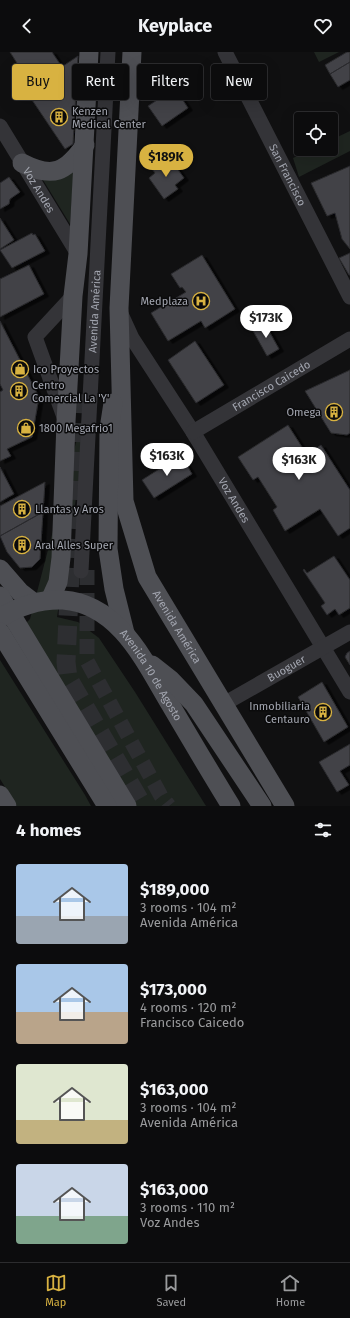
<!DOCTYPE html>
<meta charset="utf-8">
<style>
:root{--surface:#0c0c0d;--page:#1a1a1b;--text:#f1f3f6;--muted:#9a9b9d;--line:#2c2c2e;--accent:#d8b241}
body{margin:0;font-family:"Fira Sans",sans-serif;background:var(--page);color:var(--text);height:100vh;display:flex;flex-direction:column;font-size:15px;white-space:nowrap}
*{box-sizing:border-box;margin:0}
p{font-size:13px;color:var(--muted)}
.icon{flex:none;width:22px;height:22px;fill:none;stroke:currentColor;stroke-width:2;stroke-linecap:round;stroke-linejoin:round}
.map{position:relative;height:754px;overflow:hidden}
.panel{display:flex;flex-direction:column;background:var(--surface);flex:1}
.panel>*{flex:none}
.hud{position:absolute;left:12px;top:12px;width:326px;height:36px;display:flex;gap:8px}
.tools{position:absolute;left:294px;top:60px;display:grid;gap:8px}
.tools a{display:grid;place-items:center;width:44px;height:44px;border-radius:4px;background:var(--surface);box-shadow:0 4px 16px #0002,0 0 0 1px var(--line);font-size:20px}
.price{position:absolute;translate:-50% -34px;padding:0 9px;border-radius:14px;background:#fff;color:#222;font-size:13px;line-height:26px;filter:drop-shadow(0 1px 2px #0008)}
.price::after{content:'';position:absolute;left:50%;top:24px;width:12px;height:9px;margin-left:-6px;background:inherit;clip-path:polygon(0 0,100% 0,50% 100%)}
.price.active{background:var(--accent);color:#111}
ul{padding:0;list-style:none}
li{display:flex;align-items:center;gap:12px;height:100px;padding:0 16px}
li span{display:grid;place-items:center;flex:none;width:112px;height:80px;border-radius:4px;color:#555}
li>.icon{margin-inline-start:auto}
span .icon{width:48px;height:48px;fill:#fffc;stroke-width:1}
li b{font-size:17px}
h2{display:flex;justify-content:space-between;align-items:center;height:48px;padding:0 16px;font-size:17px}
.tag{padding:0 14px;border-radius:4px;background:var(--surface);box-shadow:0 4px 16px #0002,0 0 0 1px var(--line);font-size:14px;line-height:36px}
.tag.active{background:var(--accent);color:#111}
header{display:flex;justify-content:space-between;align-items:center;height:52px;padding:0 16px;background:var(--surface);font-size:18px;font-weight:700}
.tabs{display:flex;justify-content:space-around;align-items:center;height:56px;border-top:1px solid var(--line);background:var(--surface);font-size:11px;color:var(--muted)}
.tabs a{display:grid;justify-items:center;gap:2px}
.tabs .active{color:var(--accent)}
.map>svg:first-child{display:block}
.green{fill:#1f2520}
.building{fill:#424246;stroke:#2a2a2d;filter:url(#shadow)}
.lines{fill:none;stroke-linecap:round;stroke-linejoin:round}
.minor-tunnel{stroke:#2d2e31;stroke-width:15;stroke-dasharray:15 8;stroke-linecap:butt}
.major-tunnel{stroke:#2d2e31;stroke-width:19;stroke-dasharray:19 10;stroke-linecap:butt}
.minor{stroke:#343438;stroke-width:15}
.major{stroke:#4e4f54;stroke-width:19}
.labels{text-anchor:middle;stroke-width:3;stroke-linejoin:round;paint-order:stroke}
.poi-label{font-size:11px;fill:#a3a6b0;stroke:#0b0b0c;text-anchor:start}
.street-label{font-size:11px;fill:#a3a6b0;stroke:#0b0b0c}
</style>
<header><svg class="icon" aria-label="back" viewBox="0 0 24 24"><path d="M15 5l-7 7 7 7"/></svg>Keyplace<svg class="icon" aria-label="heart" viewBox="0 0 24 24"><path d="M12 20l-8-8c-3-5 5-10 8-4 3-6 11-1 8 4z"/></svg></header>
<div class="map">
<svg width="350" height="754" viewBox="0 0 350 754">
<defs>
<filter id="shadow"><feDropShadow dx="4.5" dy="2.5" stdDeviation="0" flood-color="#0009"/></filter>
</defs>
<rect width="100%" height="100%" fill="#101011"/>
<path class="green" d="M314 0H339L319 10Z
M350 79V99L299 125 293 106 312 97H331V88Z
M74 115 70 172 40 123Z
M99 302 57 565 78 570 99 586 135 640 206 754H136L24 573 30 567Z
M0 608 85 743 91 754H17L0 727Z"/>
<path class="building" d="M10 0H52L62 15 32 35Z
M347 0H350V10L330 22 325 13Z
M78 4 73 92 65 97 26 39Z
M350 10V28L338 35 330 22Z
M175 36 188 56 162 74 148 54Z
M169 105 184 126 175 133 178 137 164 147 149 126 155 121 152 117Z
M350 114V197L342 187 335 161 327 164 311 131Z
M9 125 20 140 10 147 9 152 0 157V131Z
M0 166 14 188 0 197Z
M32 181 33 183 35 182 45 199 12 216 0 198Z
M350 201V223H349L339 206Z
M202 203 235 257 205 276 201 269 168 289 151 261 186 240 182 235 180 236 171 222Z
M29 213 44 242 0 265V227Z
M0 269 39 345 32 385 7 397 11 404 0 409V340L3 338 0 332Z
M264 270 279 297 267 304 252 277Z
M195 289 224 333 196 351 168 308Z
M350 318V381L347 383 331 381 305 339Z
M288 373 307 403 321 393 350 438V476L338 484 320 457 285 479 273 458 277 455 258 425 253 428 238 405Z
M181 403 192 422 154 446 142 428Z
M0 415 14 442 0 450Z
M45 430 43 460 0 484V454Z
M43 460 40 507 32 515 20 516 7 500 0 484Z
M334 504 350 528V556L339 563 335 557 327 563 321 554 325 551 303 518 304 517 307 521Z
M350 599V613L345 605 347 601Z
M322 630 348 675 324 690 298 645Z
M350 692V713L340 719 349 733 337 740 319 710Z"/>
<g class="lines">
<path class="minor-tunnel" d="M87 518V609L161 744 169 754"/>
<path class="major-tunnel" d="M78 342 66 610 68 626 143 754"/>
<g class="minor">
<path id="s1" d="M225 0 350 245"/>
<path id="s2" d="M0 74 78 202"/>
<path id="s3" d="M121 262 132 286 193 380 350 640"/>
<path d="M64 365 35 285 73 244"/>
<path id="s4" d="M193 380 350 287"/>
<path id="s5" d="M81 519 108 0"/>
<path id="s6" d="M222 653 350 580"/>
</g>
<g class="major">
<path id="s7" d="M132 0 119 256 124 449 147 525 285 754"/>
<path d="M22 111C53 127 66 120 85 93"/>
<path d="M113 351 109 377 108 497 114 537 125 581"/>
<path d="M0 517 20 540 33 550"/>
<path d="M0 544 127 754"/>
<path d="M50 548 58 530 61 506 66 370 73 244 78 202 89 0"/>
<path id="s8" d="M0 566C19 554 40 547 63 548 119 552 145 610 170 652 190 686 210 720 231 754"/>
<path d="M0 580 107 754"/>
<path d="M152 613 171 628 194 652 262 754"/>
<path d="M0 743 7 754"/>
</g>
</g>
<defs>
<g id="building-ring" transform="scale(0.9)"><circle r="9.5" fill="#0b0b0c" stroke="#d8b241" stroke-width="1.5"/><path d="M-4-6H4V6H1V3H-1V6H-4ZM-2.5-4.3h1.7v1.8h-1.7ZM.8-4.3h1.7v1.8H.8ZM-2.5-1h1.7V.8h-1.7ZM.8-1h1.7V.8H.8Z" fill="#d8b241"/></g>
<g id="hospital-ring" transform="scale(0.9)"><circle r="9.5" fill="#0b0b0c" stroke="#d8b241" stroke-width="1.5"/><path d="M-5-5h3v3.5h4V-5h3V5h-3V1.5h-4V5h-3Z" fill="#d8b241"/></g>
<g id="shop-ring" transform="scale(0.9)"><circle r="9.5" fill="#0b0b0c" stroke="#d8b241" stroke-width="1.5"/><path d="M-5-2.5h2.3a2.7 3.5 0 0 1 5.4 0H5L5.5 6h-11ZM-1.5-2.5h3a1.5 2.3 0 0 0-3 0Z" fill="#d8b241"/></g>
</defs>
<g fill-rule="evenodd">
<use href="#building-ring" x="59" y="65"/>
<use href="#hospital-ring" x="201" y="249"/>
<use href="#shop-ring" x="20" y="317"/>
<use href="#building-ring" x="19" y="339"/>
<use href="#building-ring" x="334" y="360"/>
<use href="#shop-ring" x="26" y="376"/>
<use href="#building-ring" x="22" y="457"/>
<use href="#building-ring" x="22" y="493"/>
<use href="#building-ring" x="323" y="660"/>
</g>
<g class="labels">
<g class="poi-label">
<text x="72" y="63">Kenzen<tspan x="72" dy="13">Medical Center</tspan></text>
<text x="188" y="253" text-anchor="end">Medplaza</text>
<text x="33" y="321">Ico Proyectos</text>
<text x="32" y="337">Centro<tspan x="32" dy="13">Comercial La 'Y'</tspan></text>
<text x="321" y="364" text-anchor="end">Omega</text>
<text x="39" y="380">1800 Megafrio1</text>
<text x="35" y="461">Llantas y Aros</text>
<text x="35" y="497">Aral Alles Super</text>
<text x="310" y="658" text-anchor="end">Inmobiliaria<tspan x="310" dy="13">Centauro</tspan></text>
</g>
<g class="street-label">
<text dy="4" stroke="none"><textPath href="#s1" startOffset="138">San Francisco</textPath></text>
<text dy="4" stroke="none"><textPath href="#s2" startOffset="75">Voz Andes</textPath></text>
<text dy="4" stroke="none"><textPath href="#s5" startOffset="260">Avenida América</textPath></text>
<text dy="4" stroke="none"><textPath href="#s4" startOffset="91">Francisco Caicedo</textPath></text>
<text dy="4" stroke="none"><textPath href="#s3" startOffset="218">Voz Andes</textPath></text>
<text dy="4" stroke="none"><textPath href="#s7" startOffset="587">Avenida América</textPath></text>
<text dy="4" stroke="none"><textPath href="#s6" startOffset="74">Buoguer</textPath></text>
<text dy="4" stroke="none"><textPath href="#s8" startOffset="188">Avenida 10 de Agosto</textPath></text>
</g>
</g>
</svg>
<div class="tools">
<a><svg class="icon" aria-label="locate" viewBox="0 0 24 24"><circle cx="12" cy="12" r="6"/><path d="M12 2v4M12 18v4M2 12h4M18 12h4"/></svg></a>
</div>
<b class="price active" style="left:166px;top:126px">$189K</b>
<b class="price" style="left:266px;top:287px">$173K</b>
<b class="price" style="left:167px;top:425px">$163K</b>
<b class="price" style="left:299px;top:429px">$163K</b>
<div class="hud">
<a class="tag active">Buy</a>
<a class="tag">Rent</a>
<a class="tag">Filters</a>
<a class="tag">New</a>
</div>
</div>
<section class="panel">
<h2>4 homes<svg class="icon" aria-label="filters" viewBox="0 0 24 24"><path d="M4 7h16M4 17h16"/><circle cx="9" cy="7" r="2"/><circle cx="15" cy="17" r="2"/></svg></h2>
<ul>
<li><span style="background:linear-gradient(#a9c7e8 65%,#9aa5b1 0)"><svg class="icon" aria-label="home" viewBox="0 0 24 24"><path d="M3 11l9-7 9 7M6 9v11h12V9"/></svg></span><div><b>$189,000</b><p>3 rooms · 104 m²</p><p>Avenida América</p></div></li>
<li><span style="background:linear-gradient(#a9c7e8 60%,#b9a48a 0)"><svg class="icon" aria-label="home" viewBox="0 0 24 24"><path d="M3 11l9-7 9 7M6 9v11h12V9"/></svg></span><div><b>$173,000</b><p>4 rooms · 120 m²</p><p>Francisco Caicedo</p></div></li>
<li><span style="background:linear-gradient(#dfe7d0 70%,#c2b280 0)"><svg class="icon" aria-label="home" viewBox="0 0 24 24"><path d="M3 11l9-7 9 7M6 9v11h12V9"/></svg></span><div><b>$163,000</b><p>3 rooms · 104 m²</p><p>Avenida América</p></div></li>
<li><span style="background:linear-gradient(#c9d6e8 65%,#7fa58c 0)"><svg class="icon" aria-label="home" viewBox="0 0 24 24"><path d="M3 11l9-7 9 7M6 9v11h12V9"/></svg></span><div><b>$163,000</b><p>3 rooms · 110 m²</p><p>Voz Andes</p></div></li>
</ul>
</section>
<nav class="tabs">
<a class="active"><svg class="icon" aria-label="map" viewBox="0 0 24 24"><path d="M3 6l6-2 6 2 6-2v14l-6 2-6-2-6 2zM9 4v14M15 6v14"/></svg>Map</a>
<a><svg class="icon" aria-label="saved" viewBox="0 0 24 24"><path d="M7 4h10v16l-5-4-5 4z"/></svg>Saved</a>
<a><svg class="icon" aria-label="home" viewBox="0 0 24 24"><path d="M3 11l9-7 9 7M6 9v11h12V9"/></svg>Home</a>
</nav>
